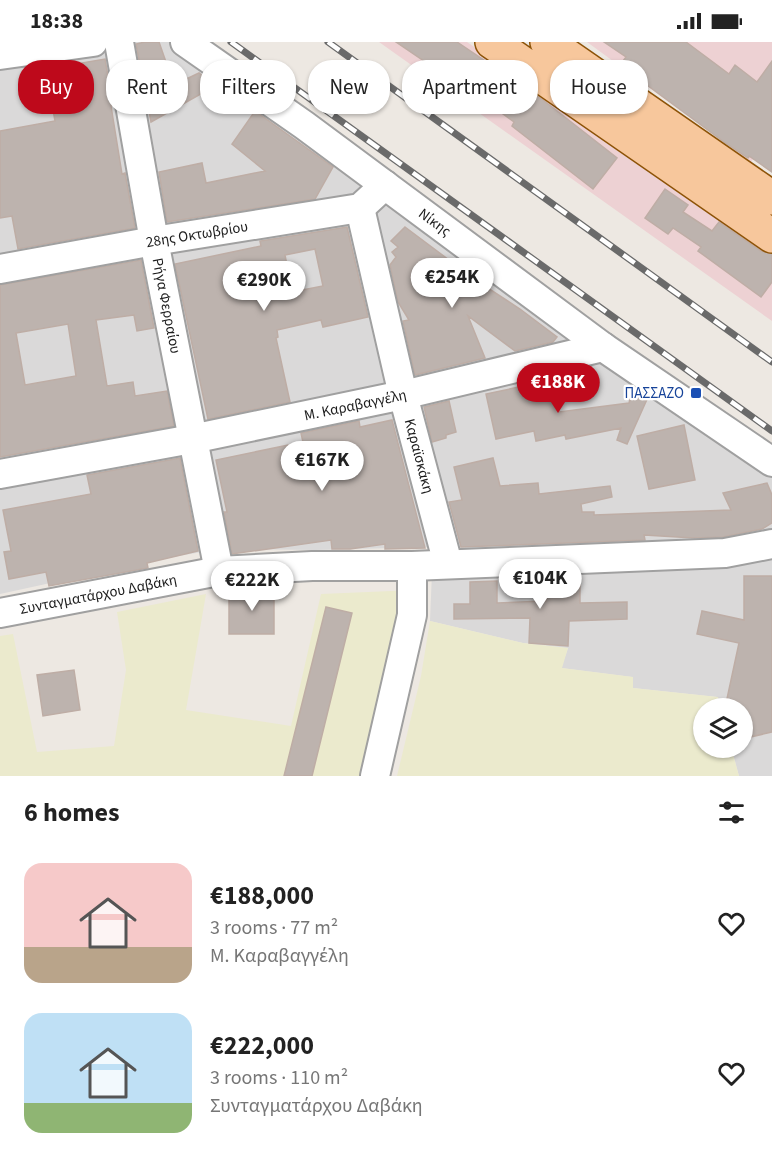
<!DOCTYPE html>
<meta charset="utf-8">
<style>
:root{--surface:#fff;--page:#f6f6f6;--text:#222;--muted:#767676;--accent:#be091b}
body{margin:0;font-family:"Source Sans 3",sans-serif;background:var(--page);color:var(--text);height:100vh;display:flex;flex-direction:column;font-size:22px;white-space:nowrap}
*{box-sizing:border-box;margin:0}
p{font-size:20px;color:var(--muted)}
.icon{flex:none;width:33px;height:33px;fill:none;stroke:currentColor;stroke-width:2;stroke-linecap:round;stroke-linejoin:round}
.map{position:relative;height:734px;overflow:hidden}
.details{display:flex;flex-direction:column;background:var(--surface);flex:1}
.details>*{flex:none}
.guide{position:absolute;left:18px;top:18px;width:736px;height:54px;display:flex;gap:12px}
.tools{position:absolute;left:693px;top:656px;display:grid;gap:12px}
.tools a{display:grid;place-items:center;width:60px;height:60px;border-radius:50%;background:var(--surface);box-shadow:0 2px 4px #0004;font-size:30px}
.price{position:absolute;translate:-50% -51px;padding:0 14px;border-radius:21px;background:#fff;color:#222;font-size:20px;line-height:39px;filter:drop-shadow(0 2px 3px #0008)}
.price::after{content:'';position:absolute;left:50%;top:36px;width:18px;height:14px;margin-left:-9px;background:inherit;clip-path:polygon(0 0,100% 0,50% 100%)}
.price.current{background:var(--accent);color:#fff}
ul{padding:0;list-style:none}
li{display:flex;align-items:center;gap:18px;height:150px;padding:0 24px}
li span{display:grid;place-items:center;flex:none;width:168px;height:120px;border-radius:18px;color:#555}
li>.icon{margin-inline-start:auto}
span .icon{width:72px;height:72px;fill:#fffc;stroke-width:1}
li b{font-size:26px}
h2{display:flex;justify-content:space-between;align-items:center;height:72px;padding:0 24px;font-size:26px}
.tag{padding:0 21px;border-radius:24px;background:var(--surface);box-shadow:0 2px 4px #0004;font-size:21px;line-height:54px}
.tag.current{background:var(--accent);color:#fff}
.status{display:flex;justify-content:space-between;align-items:center;height:42px;padding:0 30px;background:var(--surface);direction:ltr}
.status svg{height:16px;fill:currentColor}
.map>svg:first-child{display:block}
.residential{fill:#dad9d9}
.commercial{fill:#edd1d3}
.farmland{fill:#ebeacd}
.building{fill:#bdb3ae;stroke:#beada5;stroke-width:1.5;fill-rule:evenodd}
.lines{fill:none;stroke-linecap:round;stroke-linejoin:round}
.minor-casing{stroke:#a0a0a0;stroke-width:32}
.major-casing{stroke:#8d5307;stroke-width:36}
.minor{stroke:#fff;stroke-width:28}
.major{stroke:#f7c79c;stroke-width:33}
.rail-casing{stroke:#6a6a6a;stroke-width:7}
.rail{stroke:#fff;stroke-width:4.5;stroke-dasharray:14;stroke-linecap:butt}
.transit-dot{fill:#1a4fb4;stroke:#fff;stroke-width:2}
.labels{text-anchor:middle;stroke-width:4.5;stroke-linejoin:round;paint-order:stroke}
.street-label{font-size:15px;fill:#1c1c1c;stroke:#fff}
.transit-label{font-size:15px;fill:#164399;stroke:#fff;text-anchor:end}
</style>
<div class="status"><b>18:38</b><svg viewBox="0 0 49 12"><path d="M0 12V9h3v3zM5 12V6h3v6zM10 12V3h3v9zM15 12V0h3v12zM26 1h20v11H26zM47 4h2v5h-2z"/></svg></div>
<div class="map">
<svg width="772" height="734" viewBox="0 0 772 734">
<rect width="100%" height="100%" fill="#ede8e2"/>
<path class="residential" d="M0 0H175L772 434V734H739L731 705H742V666H721L717 655 633 646 632 635 561 626 568 606 523 601 430 579 433 505 316 508 219 507 156 518 0 552Z"/>
<path class="commercial" d="M379 0H467L772 211V279Z
M587 0H772V90L751 120Z"/>
<path class="farmland" d="M415 548 378 734H0V594L13 592 37 710 114 704 126 628 117 570 206 552 186 668 291 684 321 552Z
M430 579 523 601 568 606 562 626 633 635V646L718 655 721 666H704V705H731L739 734H397L421 634Z"/>
<path class="building" d="M145 0H159L174 43 199 31 215 44 151 80 136 2Z
M396 0H457L543 58 617 116 593 147 512 84 514 80 469 47 468 49Z
M604 0H686L729 32 735 23 757 40 772 19V130L749 114 748 116 724 100 620 23 626 15Z
M105 17 113 63 111 64 122 132 125 131 135 186 18 207 12 174 0 176V89L55 79 46 27Z
M255 69 333 125 315 157 167 180 159 130 202 121 206 141 265 129 232 102Z
M665 147 688 163 683 170 712 189 719 180 761 209 772 212V240L761 255 698 209 701 205 673 186 668 192 645 176Z
M347 185 368 275 323 285 321 278 277 288 278 295 276 296 290 360 208 377 175 222 261 204 260 199ZM315 207 323 244 292 250 285 213Z
M405 185 477 239 520 267 557 295 553 300 515 309 468 274 485 316 415 333 403 279 409 278 398 260 390 223 396 215 392 210 398 205 391 199Z
M141 218 154 286 137 289 134 273 96 278 107 344 133 340 135 354 167 349 174 384 0 415V243ZM68 282 76 334 25 343 16 291Z
M552 338 559 370 629 361 633 346 648 355 627 402 617 398 621 386 566 397 565 393 536 399 534 389 496 397 486 352Z
M449 359 456 390 446 393V396L432 400 424 365Z
M392 378 425 506 385 507V502L350 507H332L331 498 232 512 224 470H227L216 418 303 400 301 391 359 379 360 385Z
M684 383 695 438 649 447 637 394Z
M180 416 198 509 147 521 148 526 49 544 46 530 9 537 4 510 11 509 3 468 91 452 87 433Z
M493 416 500 444 538 441 539 452 610 444 612 455 581 462 582 470H594V473L731 468 723 451 767 441 772 453V481L762 487 723 495 694 496 644 493 645 498 461 505 449 460 462 458 454 425Z
M744 534H772V690L742 697V666H725L739 601 697 592 702 569 744 578Z
M497 539V561L546 559V541L580 540V561L627 560V577L569 579 568 604 529 601 530 576 454 577V562H470V540Z
M229 548H274V592H229Z
M326 565 352 571 312 734H284Z
M74 628 80 668 43 674 37 633Z"/>
<g class="lines">
<g class="minor-casing">
<g id="minor">
<path id="s1" d="M119 0 154 199 219 529"/>
<path id="s2" d="M185 0 304 83 603 305 772 420"/>
<path d="M0 13 93 0"/>
<path id="s3" d="M360 166 403 353 448 522"/>
<path id="s4" d="M0 227 154 199 360 166 385 143"/>
<path id="s5" d="M0 432 192 397 403 353 603 305"/>
<path id="s6" d="M0 571 219 529 312 524H412L725 511 772 502"/>
<path d="M375 734 412 573V524"/>
</g>
</g>
<g class="major-casing">
<path id="major" d="M492 0 772 194
M547 0 772 156"/>
</g>
<use href="#minor" class="minor"/>
<use href="#major" class="major"/>
<g class="rail-casing">
<path id="rail" d="M231 0 772 389
M328 0 772 320"/>
</g>
<use href="#rail" class="rail"/>
</g>
<rect class="transit-dot" x="690" y="345" width="12" height="12" rx="3"/>
<g class="labels">
<g class="street-label">
<text dy="5" stroke="none"><textPath href="#s2" startOffset="308">Νίκης</textPath></text>
<text dy="5" stroke="none"><textPath href="#s4" startOffset="200">28ης Οκτωβρίου</textPath></text>
<text dy="5" stroke="none"><textPath href="#s1" startOffset="268">Ρήγα Φερραίου</textPath></text>
<text dy="5" stroke="none"><textPath href="#s5" startOffset="362">Μ. Καραβαγγέλη</textPath></text>
<text dy="5" stroke="none"><textPath href="#s3" startOffset="255">Καραϊσκάκη</textPath></text>
<text dy="5" stroke="none"><textPath href="#s6" startOffset="100">Συνταγματάρχου Δαβάκη</textPath></text>
</g>
<g class="transit-label">
<text x="684" y="356">ΠΑΣΣΑΖΟ</text>
</g>
</g>
</svg>
<div class="tools">
<a><svg class="icon" aria-label="layers" viewBox="0 0 24 24"><path d="M12 4l9 5-9 5-9-5zM3 14l9 5 9-5"/></svg></a>
</div>
<b class="price" style="left:452px;top:267px">€254K</b>
<b class="price" style="left:264px;top:270px">€290K</b>
<b class="price current" style="left:558px;top:372px">€188K</b>
<b class="price" style="left:322px;top:450px">€167K</b>
<b class="price" style="left:540px;top:568px">€104K</b>
<b class="price" style="left:252px;top:570px">€222K</b>
<div class="guide">
<a class="tag current">Buy</a>
<a class="tag">Rent</a>
<a class="tag">Filters</a>
<a class="tag">New</a>
<a class="tag">Apartment</a>
<a class="tag">House</a>
</div>
</div>
<section class="details">
<h2>6 homes<svg class="icon" aria-label="filters" viewBox="0 0 24 24"><path d="M4 7h16M4 17h16"/><circle cx="9" cy="7" r="2"/><circle cx="15" cy="17" r="2"/></svg></h2>
<ul>
<li><span style="background:linear-gradient(#f6c9c9 70%,#b9a48a 0)"><svg class="icon" aria-label="home" viewBox="0 0 24 24"><path d="M3 11l9-7 9 7M6 9v11h12V9"/></svg></span><div><b>€188,000</b><p>3 rooms · 77 m²</p><p>Μ. Καραβαγγέλη</p></div><svg class="icon" aria-label="heart" viewBox="0 0 24 24"><path d="M12 20l-8-8c-3-5 5-10 8-4 3-6 11-1 8 4z"/></svg></li>
<li><span style="background:linear-gradient(#bfe0f5 75%,#8fb573 0)"><svg class="icon" aria-label="home" viewBox="0 0 24 24"><path d="M3 11l9-7 9 7M6 9v11h12V9"/></svg></span><div><b>€222,000</b><p>3 rooms · 110 m²</p><p>Συνταγματάρχου Δαβάκη</p></div><svg class="icon" aria-label="heart" viewBox="0 0 24 24"><path d="M12 20l-8-8c-3-5 5-10 8-4 3-6 11-1 8 4z"/></svg></li>
</ul>
</section>
